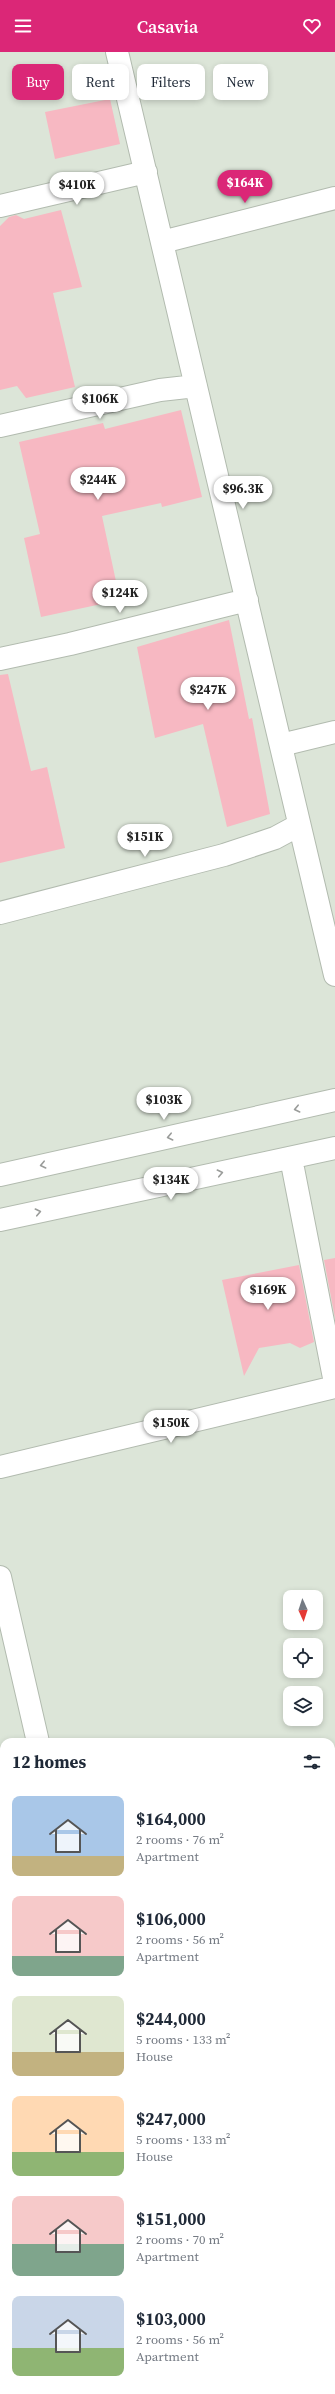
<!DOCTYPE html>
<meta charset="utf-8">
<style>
:root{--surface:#fff;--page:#f6f6f7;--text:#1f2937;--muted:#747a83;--accent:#db2777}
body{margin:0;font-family:"Source Serif 4",serif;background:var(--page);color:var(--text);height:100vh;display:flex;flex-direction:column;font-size:15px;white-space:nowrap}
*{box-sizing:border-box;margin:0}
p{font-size:13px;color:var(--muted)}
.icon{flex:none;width:22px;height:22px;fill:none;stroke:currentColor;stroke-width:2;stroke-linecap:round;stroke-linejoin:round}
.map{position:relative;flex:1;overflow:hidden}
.panel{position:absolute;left:0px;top:1686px;width:335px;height:656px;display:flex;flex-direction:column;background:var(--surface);border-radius:12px 12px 0 0;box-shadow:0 2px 6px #0003}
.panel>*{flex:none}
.top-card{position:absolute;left:12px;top:12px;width:311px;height:36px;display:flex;gap:8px}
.needle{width:26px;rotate:177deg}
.buttons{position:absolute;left:283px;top:1538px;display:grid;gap:8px}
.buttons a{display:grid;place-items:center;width:40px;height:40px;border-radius:8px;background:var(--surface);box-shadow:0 2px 6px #0003;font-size:20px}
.price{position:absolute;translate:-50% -34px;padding:0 9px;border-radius:14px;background:#fff;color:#222;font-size:13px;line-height:26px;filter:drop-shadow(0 1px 2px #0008)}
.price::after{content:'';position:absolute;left:50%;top:24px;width:12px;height:9px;margin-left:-6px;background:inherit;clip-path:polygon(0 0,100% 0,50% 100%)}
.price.selected{background:var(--accent);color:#fff}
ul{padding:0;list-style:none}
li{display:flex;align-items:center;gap:12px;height:100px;padding:0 12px}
li span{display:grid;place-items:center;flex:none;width:112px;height:80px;border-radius:8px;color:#555}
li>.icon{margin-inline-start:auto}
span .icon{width:48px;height:48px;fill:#fffc;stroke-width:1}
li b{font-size:17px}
h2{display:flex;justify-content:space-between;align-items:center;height:48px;padding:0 12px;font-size:17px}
.tag{padding:0 14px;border-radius:8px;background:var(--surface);box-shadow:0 2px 6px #0003;font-size:14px;line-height:36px}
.tag.selected{background:var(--accent);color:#fff}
header{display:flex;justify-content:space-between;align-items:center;height:52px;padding:0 12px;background:var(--accent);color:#fff;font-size:18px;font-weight:600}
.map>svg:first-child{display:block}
.building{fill:#f7b8c2}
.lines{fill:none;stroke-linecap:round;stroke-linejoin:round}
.minor-casing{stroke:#b2bbaf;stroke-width:24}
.minor{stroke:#fff;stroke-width:22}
.oneway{stroke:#9a9c9a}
</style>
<header><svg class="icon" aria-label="menu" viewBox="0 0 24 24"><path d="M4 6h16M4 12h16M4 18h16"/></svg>Casavia<svg class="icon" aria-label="heart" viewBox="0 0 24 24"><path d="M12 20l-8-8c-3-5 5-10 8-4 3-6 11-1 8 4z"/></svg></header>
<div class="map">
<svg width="335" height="2342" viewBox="0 0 335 2342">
<rect width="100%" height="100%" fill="#dce5d8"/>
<path class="building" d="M110 47 120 92 55 107 45 60Z
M61 158 82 235 53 241 75 335 26 346 17 334 0 338V174L9 165 16 163 24 167Z
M181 358 202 445 162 455 161 451 102 464 120 548 41 565 24 486 40 482 19 390 103 371 105 377Z
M229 568 249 667 252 666 270 762 227 775 203 672 155 686 137 595Z
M8 622 31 719 47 715 65 796 0 811V623Z
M335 1206V1266L324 1208Z
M299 1213 314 1290 300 1296 290 1291 259 1296 244 1324 222 1228Z"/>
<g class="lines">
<g class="minor-casing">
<path id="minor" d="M117 0 335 923
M0 154 146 120
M162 190 335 146
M0 374 160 338 196 334
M0 607 70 592 247 548
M281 693 335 680
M0 861 224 803 275 786 299 773
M291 1106 335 1331
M0 1123 335 1048
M0 1168 335 1096
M0 1415 335 1335
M0 1525 38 1690
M331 1749 335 1748
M331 1992 335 1991
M331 2066 335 2083
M0 2067H4
M331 2236H335
M0 2313 4 2312
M117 2338 118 2342"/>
</g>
<use href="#minor" class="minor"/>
</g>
<defs><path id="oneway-chevron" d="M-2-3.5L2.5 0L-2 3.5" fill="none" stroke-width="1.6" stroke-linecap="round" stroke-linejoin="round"/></defs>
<g class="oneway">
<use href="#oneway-chevron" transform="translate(297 1057) rotate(167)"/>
<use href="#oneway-chevron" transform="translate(170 1085) rotate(167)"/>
<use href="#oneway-chevron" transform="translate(43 1113) rotate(167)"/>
<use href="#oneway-chevron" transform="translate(220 1121) rotate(-12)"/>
<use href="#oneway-chevron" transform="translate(38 1160) rotate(-12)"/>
</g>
</svg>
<div class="buttons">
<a><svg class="needle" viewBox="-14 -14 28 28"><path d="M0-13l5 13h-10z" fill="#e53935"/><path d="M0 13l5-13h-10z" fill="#747a83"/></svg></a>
<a><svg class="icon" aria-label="locate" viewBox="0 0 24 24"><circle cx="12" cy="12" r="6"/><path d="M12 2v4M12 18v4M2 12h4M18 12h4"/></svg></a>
<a><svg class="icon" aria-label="layers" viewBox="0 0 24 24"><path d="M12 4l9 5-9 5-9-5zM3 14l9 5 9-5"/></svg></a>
</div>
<b class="price selected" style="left:245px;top:152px">$164K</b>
<b class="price" style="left:77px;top:154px">$410K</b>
<b class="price" style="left:100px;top:368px">$106K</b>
<b class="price" style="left:98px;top:449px">$244K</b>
<b class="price" style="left:243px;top:458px">$96.3K</b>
<b class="price" style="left:120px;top:562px">$124K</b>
<b class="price" style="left:208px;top:659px">$247K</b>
<b class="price" style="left:145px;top:806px">$151K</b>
<b class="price" style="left:164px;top:1069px">$103K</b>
<b class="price" style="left:171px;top:1149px">$134K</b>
<b class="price" style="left:268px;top:1259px">$169K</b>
<b class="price" style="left:171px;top:1392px">$150K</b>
<div class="top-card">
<a class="tag selected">Buy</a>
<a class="tag">Rent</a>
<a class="tag">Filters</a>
<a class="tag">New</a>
</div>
<section class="panel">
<h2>12 homes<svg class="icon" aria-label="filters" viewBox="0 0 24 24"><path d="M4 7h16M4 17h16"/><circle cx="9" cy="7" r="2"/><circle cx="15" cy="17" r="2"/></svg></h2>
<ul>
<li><span style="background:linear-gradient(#a9c7e8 75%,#c2b280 0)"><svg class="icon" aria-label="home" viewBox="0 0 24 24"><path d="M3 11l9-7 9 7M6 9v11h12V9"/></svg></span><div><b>$164,000</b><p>2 rooms · 76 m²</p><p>Apartment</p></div></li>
<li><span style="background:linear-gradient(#f6c9c9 75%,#7fa58c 0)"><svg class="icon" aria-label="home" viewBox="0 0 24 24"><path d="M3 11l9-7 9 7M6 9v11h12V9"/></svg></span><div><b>$106,000</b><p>2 rooms · 56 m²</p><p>Apartment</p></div></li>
<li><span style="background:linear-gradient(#dfe7d0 70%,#c2b280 0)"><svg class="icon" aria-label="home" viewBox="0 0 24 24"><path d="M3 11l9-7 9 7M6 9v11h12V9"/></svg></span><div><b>$244,000</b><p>5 rooms · 133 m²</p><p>House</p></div></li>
<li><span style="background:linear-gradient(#ffd9b3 70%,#8fb573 0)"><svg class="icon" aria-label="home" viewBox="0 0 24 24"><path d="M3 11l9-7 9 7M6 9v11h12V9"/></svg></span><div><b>$247,000</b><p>5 rooms · 133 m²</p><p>House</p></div></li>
<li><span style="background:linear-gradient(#f6c9c9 60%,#7fa58c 0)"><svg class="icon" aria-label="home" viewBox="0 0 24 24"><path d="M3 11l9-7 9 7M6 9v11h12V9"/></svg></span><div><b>$151,000</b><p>2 rooms · 70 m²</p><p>Apartment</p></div></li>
<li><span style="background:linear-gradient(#c9d6e8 65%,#8fb573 0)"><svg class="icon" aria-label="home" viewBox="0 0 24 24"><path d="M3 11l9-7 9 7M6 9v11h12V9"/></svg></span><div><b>$103,000</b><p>2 rooms · 56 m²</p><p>Apartment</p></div></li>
</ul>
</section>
</div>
